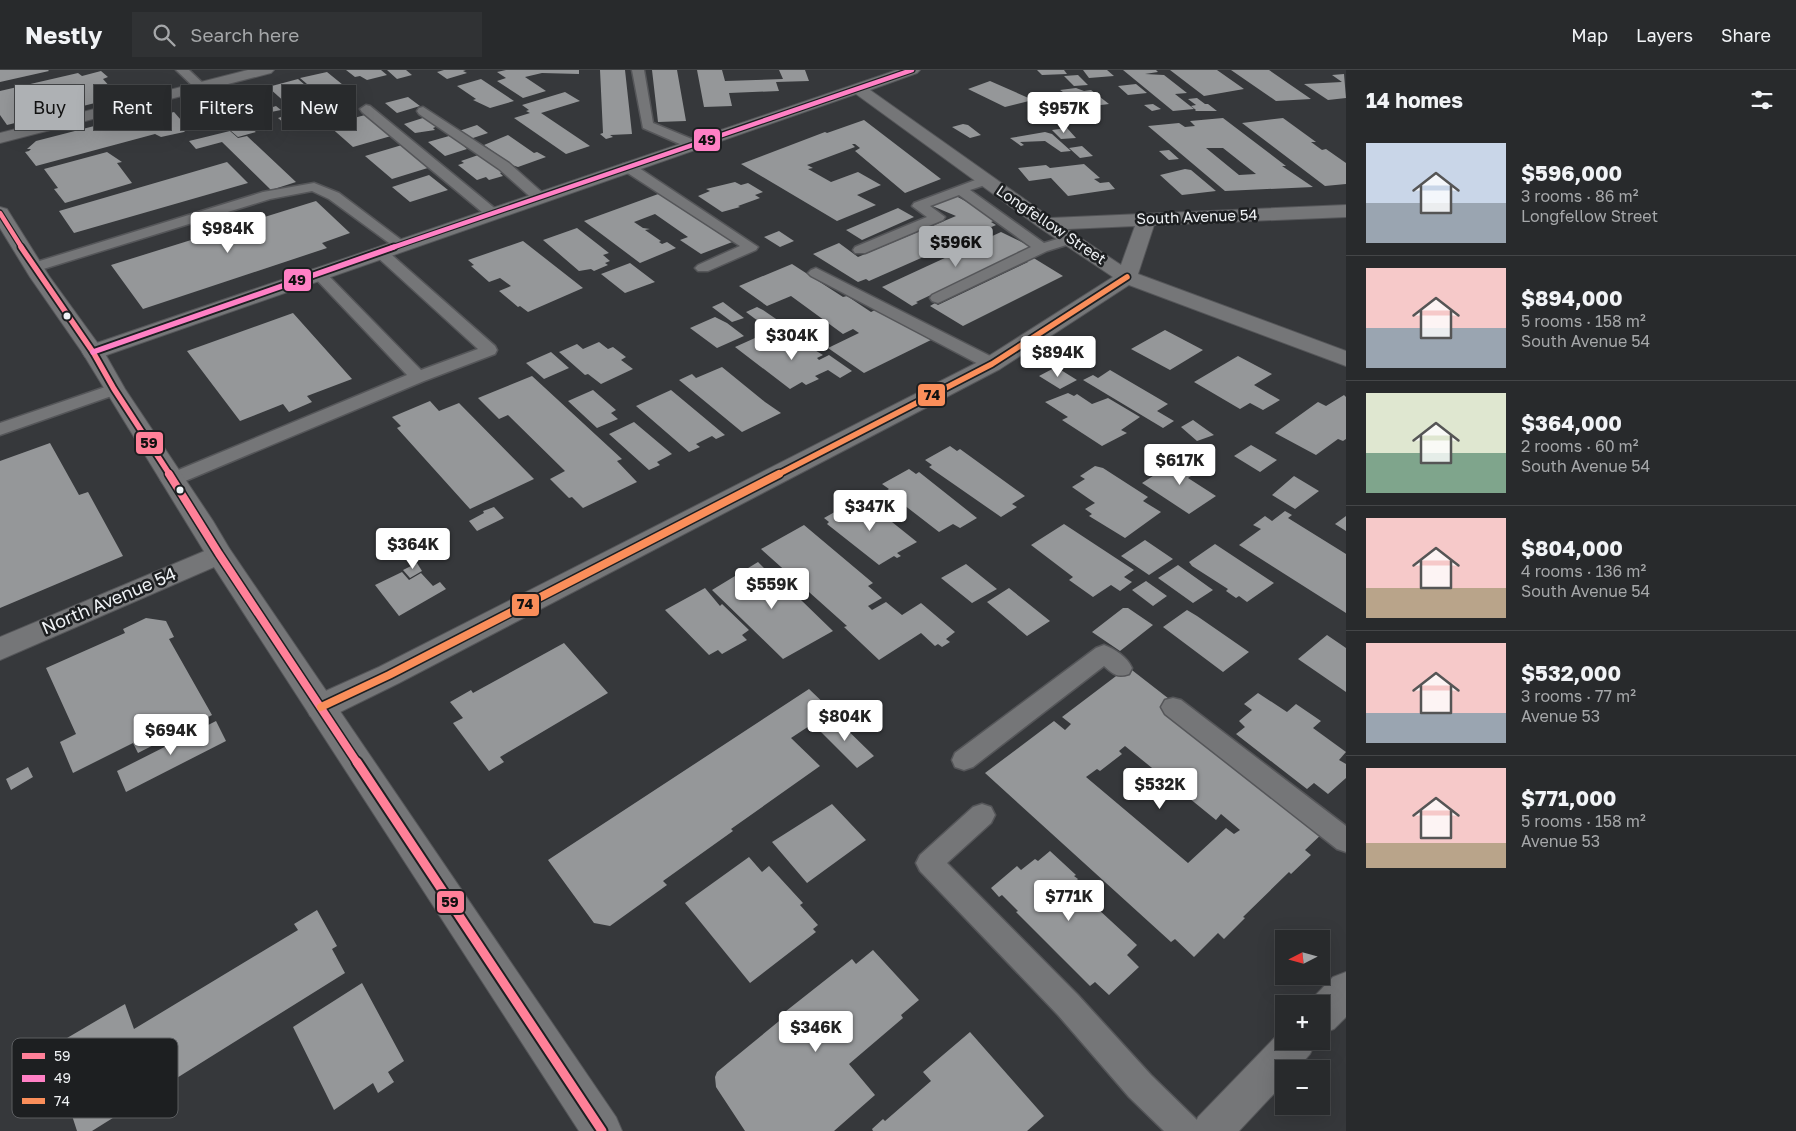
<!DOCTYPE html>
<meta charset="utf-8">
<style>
:root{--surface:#282a2c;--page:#303234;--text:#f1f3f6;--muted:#a5a7a9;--line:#444648;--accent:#aeb1b4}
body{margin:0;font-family:"Golos Text",sans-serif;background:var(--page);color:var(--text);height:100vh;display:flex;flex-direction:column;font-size:19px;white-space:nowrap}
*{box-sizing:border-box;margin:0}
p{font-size:16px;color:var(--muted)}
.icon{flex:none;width:28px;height:28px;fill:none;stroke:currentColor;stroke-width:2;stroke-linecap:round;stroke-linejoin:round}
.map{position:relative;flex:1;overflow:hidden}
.sheet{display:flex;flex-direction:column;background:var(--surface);width:450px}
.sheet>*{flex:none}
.hud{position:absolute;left:15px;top:15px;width:475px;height:45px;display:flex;gap:10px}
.needle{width:32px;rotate:264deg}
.fabs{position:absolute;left:1275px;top:860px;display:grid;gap:10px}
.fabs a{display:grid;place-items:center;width:55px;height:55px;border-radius:0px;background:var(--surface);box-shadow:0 5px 20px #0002,0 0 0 1px var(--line);font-size:25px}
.price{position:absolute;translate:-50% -42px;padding:0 11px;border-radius:5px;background:#fff;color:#222;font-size:16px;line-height:32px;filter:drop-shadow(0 1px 2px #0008)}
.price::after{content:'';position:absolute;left:50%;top:30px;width:15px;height:11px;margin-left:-8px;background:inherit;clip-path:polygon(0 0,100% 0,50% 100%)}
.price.on{background:var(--accent);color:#111}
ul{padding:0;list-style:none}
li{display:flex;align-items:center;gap:15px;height:125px;padding:0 20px}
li+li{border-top:1px solid var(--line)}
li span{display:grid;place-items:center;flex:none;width:140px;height:100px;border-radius:0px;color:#555}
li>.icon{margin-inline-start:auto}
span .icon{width:60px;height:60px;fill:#fffc;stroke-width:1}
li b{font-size:21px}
h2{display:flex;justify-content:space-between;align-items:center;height:60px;padding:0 20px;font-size:21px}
.tag{padding:0 18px;border-radius:0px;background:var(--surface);box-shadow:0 5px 20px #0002,0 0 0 1px var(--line);font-size:18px;line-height:45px}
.tag.on{background:var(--accent);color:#111}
header{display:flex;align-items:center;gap:30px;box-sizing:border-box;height:70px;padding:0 25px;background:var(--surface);border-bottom:1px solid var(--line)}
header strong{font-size:24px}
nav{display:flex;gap:28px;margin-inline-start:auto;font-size:18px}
.search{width:350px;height:45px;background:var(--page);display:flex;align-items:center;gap:12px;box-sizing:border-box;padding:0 18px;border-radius:0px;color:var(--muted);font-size:19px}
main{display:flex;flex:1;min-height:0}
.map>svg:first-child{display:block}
.building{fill:#959799;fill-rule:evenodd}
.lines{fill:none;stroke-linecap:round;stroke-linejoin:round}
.service-casing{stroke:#555659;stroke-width:3}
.minor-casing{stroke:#555659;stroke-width:2}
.tertiary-casing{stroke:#555659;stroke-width:2}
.secondary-casing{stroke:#555659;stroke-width:2}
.service{fill:#757678;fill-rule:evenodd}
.minor{fill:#757678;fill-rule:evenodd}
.tertiary{fill:#757678;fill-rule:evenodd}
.secondary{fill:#757678;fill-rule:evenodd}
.bus-1-far3-casing{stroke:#1d1f21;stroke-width:7}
.bus-1-far2-casing{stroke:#1d1f21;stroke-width:9}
.bus-1-far1-casing{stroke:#1d1f21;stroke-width:11}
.bus-1-casing{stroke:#1d1f21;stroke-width:13}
.bus-2-far1-casing{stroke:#1d1f21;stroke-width:7}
.bus-2-casing{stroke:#1d1f21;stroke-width:9}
.bus-3-far1-casing{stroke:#1d1f21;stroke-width:9}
.bus-3-casing{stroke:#1d1f21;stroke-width:11}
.bus-1-far3{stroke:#ff8098;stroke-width:4.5}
.bus-1-far2{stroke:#ff8098;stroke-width:5.5}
.bus-1-far1{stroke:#ff8098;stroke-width:8}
.bus-1{stroke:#ff8098;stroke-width:9}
.bus-2-far1{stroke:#ff80c5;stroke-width:4.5}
.bus-2{stroke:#ff80c5;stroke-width:5.5}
.bus-3-far1{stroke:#fa8e5a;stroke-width:5.5}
.bus-3{stroke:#fa8e5a;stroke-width:8}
.bus-dot{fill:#eff2f5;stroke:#1d1f21;stroke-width:2}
.labels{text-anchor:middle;stroke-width:5;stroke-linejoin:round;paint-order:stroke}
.far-street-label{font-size:15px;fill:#eff2f5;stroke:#1d1f21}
.street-label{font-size:18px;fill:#eff2f5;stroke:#1d1f21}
.key{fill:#1d1f21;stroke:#5c5e61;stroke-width:1}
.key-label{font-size:14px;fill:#eff2f5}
.line-badge{stroke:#1d1f21;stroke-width:2}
.pale-badge-label{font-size:14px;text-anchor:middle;font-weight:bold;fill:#111}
</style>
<header>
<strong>Nestly</strong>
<div class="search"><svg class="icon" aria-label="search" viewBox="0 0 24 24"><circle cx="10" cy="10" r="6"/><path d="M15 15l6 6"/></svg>Search here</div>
<nav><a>Map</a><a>Layers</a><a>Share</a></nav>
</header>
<main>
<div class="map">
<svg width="1346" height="1061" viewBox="0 0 1346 1061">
<rect width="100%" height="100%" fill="#36383b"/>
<path class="building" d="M0 0H48L49 1 0 12Z
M346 0H381L387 5 367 10 360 6 355 7Z
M387 0H406L412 5 397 9Z
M444 0H466L463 1 467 3 447 9 437 2Z
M506 0H579V4L542 3 525 7 546 21 523 28 497 11 506 8 497 2Z
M600 0H625L632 64 610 65 613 67 606 69 600 64 603 63Z
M652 0H677L686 51 658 52Z
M697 0H722L725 11 783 9 779 0H805L809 11 776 12 779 21 729 23 732 36 704 37Z
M1037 0H1064L1067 4 1042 5Z
M1083 0H1107L1114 6 1089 8Z
M1123 0H1156L1158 2 1145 4 1164 5 1187 23 1175 24 1194 39 1173 41Z
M1170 0H1217L1244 19 1204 26Z
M1231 0H1269L1311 29 1276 31Z
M101 1 108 7 103 9 119 27 7 55 0 45V21L78 3 82 6Z
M327 2 348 19 321 26 300 8Z
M1344 4 1346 28 1328 30 1304 14 1342 12 1332 5Z
M1078 5 1088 15 1074 16 1064 6Z
M298 9 319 27 288 35 268 17Z
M481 9 514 31 490 38 473 30 476 29 457 16Z
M990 11 1033 30 1005 37 968 19Z
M1136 14 1147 23 1128 25 1118 16Z
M1076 18 1084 21 1091 20 1109 34 1085 37 1060 20Z
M254 21 273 37 276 36 281 40 246 47 226 28Z
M565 22 580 31 541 43 590 76 566 84 514 48 530 43 526 41 529 40 522 35Z
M408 27 420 36 397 43 385 33Z
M1197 28 1205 34H1208L1217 41H1195L1196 40 1191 36 1196 35 1188 29Z
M221 29 241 49 240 51 256 62 238 67 231 61 235 60 229 54 233 53 232 51 214 56 191 39Z
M1153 34 1161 39 1152 41 1144 35Z
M306 39 315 46 285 54 278 48Z
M174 42 188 58 184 62 161 67 155 64 36 96 25 82 29 81 31 79H27L36 71 137 45 142 50Z
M365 45 375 53 378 52 391 66 353 77 328 55Z
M426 47 438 56 433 58 435 60 415 63 404 54Z
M1223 48 1286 96H1282L1313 117 1225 121 1148 56 1179 53 1185 57 1195 56 1190 51ZM1206 78H1223L1256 104 1239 105Z
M1283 48 1316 72H1311L1322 80 1326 79 1346 93V114L1325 116 1242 53Z
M864 50 941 109 905 123 855 81 860 78 855 74H852L855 77 807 95 813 98 808 99 831 112 858 102 881 115 857 125 876 135 837 151 741 94 825 62 827 63Z
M963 54 968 55 981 65 970 68 952 57Z
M477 55 488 63 470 69 459 61Z
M1067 58 1076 68 1061 69 1052 60Z
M230 61 238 68 247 66 296 112 271 120 222 72 196 79 189 71Z
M1045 62 1052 64 1071 81 1061 82 1045 71 1020 72 1024 75 1021 76 1010 68Z
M508 65 534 83 537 82 546 87 518 97 512 95 484 75Z
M449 66 457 70 467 79 445 86 428 72Z
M402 75 431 97 392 109 365 86Z
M1082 76 1093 86 1080 88 1069 78Z
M1169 80 1179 89 1169 90 1159 81Z
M107 82 122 92 117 93 132 113 65 133 54 119 58 118 44 99Z
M484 83 507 100 500 103 503 106 489 110 486 107 477 110 458 95 464 93 461 91Z
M227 92 248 113 74 163 59 141Z
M1084 94 1100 108 1094 109 1100 113 1109 112 1115 119 1068 126 1051 108 1029 111 1018 98 1046 95 1050 98Z
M1185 99 1191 100 1216 121 1182 125 1160 105Z
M429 105 448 120 410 132 392 117Z
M735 112 741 115 748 113 763 122 755 125 760 128 738 136 740 137 722 142 698 126 710 121 706 119Z
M661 123 735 171 701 184 680 170 688 167 655 144 634 152 643 158 650 159 645 160 661 171 659 172 662 174 667 172 676 178 640 193 584 151Z
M954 125 999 149 991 152 996 155 869 211 866 209 858 212 813 184 839 173 858 187 956 146 930 135Z
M316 131 350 163 322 173 327 178 143 239 111 195Z
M898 138 914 147 862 170 846 160Z
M577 158 609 183 603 185 610 191 605 193 608 195 594 201 591 199 579 201 543 170Z
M779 161 794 171 780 177 764 167Z
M1001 162 1034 178 1026 180 916 232 918 233 912 236 882 217Z
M523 171 583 218 528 242 520 236 518 237 499 221 511 216 500 208 489 212 471 196 474 195 468 190Z
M1032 187 1063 206 963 256 930 236 935 233 938 235 1028 192 1026 190Z
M630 193 655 212 625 223 601 204Z
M792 194 843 227 847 226 871 242 881 237 933 269 864 303 828 278 859 263 853 259 843 264 791 226 767 236 739 216Z
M723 232 744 248 732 252 712 237Z
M757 237 763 240 779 251 766 257 746 242Z
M293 243 352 309 307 326 312 332 289 342 283 334 240 351 187 281Z
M715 247 727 253 744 266 717 278 690 258Z
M1165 260 1203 280 1170 300 1131 279Z
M793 264 816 278 813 279 823 285 817 288 819 290 829 285 852 301 840 308 828 300 815 306 819 309 806 315 802 312 790 319 735 277 755 268 766 276Z
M599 272 608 279 613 277 626 287 621 290 633 299 601 314 588 304 585 305 559 282 577 274 583 279Z
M551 282 569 298 544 309 526 293Z
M1238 286 1272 304 1254 315 1280 330 1263 340 1250 333 1240 339 1194 312Z
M722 297 765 332 781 343 742 362 679 310 692 304 696 308Z
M1056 297 1077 310 1060 319 1039 306Z
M1110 300 1168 334 1157 341 1174 351 1163 358 1083 310 1093 305 1098 308Z
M532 306 622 389 617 391 637 412 583 438 572 427 569 428 550 409 565 401 508 345 499 349 478 328Z
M593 320 616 340 611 343 618 349 597 358 568 331Z
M671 320 725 365 716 369 712 366 696 374 700 377 689 382 636 336Z
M1068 323 1074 326 1077 324 1092 334 1108 328 1140 347 1121 360 1127 363 1102 376 1062 350 1068 347 1045 332Z
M1344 325 1346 327V369L1343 371 1338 369 1316 385 1275 363 1318 332 1326 336Z
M430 331 439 341 459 333 534 409 470 439 397 358 401 356 392 347Z
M1193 350 1214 365 1197 371 1181 357Z
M634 352 672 384 657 392 660 395 649 400 609 364Z
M50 373 79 425 88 422 123 486 0 538V391Z
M1251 375 1277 390 1260 402 1234 386Z
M950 376 957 381 960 379 1025 426 1012 434 1017 437 1001 447 929 397 932 395 925 390Z
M1181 388 1200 400 1188 408 1216 426 1189 444 1142 413Z
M1095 396 1103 398 1148 427 1143 431 1161 442 1125 468 1089 446 1092 444 1085 439 1095 433 1072 417 1085 409 1080 406Z
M909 399 916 404 919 402 977 448 960 458 953 454 939 462 886 421 889 419 882 414Z
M1294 406 1319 421 1295 439 1272 425Z
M867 432 917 472 897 483 901 486 897 488 894 486 879 495 827 454 829 452 824 448 849 434 855 439Z
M494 437 504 448 477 461 469 451 484 443 483 441Z
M1285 441 1292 445 1288 448 1346 484V543L1239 475 1261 459 1253 455 1265 446 1272 451Z
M1346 446V461L1335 454Z
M1064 454 1134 500 1124 507 1132 512 1120 521 1111 515 1093 527 1069 510 1073 507 1031 475Z
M804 455 873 513 868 516 882 528 868 536 872 540 886 532 902 545 921 533 955 562 946 569 950 572 942 577 938 574 935 576 921 563 879 590 844 557 847 556 761 479Z
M1145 470 1173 489 1149 505 1121 486Z
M1215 474 1274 513 1247 532 1239 526 1236 528 1226 521 1228 519 1192 496 1189 492Z
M758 492 765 499 768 498 833 561 783 589 712 520Z
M417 493 422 501 410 508 403 500Z
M966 494 997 519 972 533 941 508Z
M1178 495 1213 520 1193 533 1158 508Z
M402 502 409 510 421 503 433 516 440 512 446 519 399 546 375 515Z
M1146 511 1167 526 1153 536 1132 520Z
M705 518 720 536 722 534 749 560 742 565 747 570 722 584 718 580 709 585 665 540Z
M1009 518 1050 551 1027 566 987 532Z
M1123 538H1128L1153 555 1120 581 1092 562Z
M1187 540 1197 546 1249 582 1223 602 1163 557Z
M146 548 166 551 174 567 169 569 212 645 138 683 133 673 73 703 60 672 76 664 46 598 125 563 123 559Z
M1327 565 1346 578V622L1298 589Z
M564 573 608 623 500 687 504 692 489 701 453 653 463 648 450 632 471 620 473 623Z
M1128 597 1173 632 1326 760 1305 780 1311 785 1291 804 1289 802 1243 847 1245 848 1224 869 1218 863 1194 887 1175 869 1171 872 985 703 1054 651 1065 660 1071 654 1062 647ZM1125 676 1216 750 1221 744 1240 760 1234 764 1226 758 1188 793 1086 707 1097 699 1100 701 1122 684 1119 681Z
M809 619 832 641 791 668 820 696 731 759 733 761 663 811 667 815 610 856 594 853 548 790Z
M1258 623 1287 642 1296 634 1321 651 1313 658 1346 682 1339 690 1346 694V708L1328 724 1314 713 1307 719 1236 664 1245 657 1239 651 1252 640 1244 634Z
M833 646 874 686 857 698 816 657Z
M216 651 226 671 126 722 117 701Z
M28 697 33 707 11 720 6 709Z
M832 734 866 770 807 813 772 772Z
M1050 781 1076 805 1074 806 1078 809 1072 815 1137 875 1127 885 1139 897 1109 925 1095 912 1090 916 1016 842 1018 841 1002 825 999 827 991 818 1017 796 1021 800 1035 789 1038 791Z
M749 787 762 802 769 796 803 833 800 835 818 855 813 859 816 862 750 913 685 833Z
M317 840 337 876 332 879 345 903 92 1061H77L50 978 125 934 134 959 298 860 294 854Z
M873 880 919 930 901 945 903 948 849 994 875 1025 834 1061H745L716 1017 715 1007 717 1002 784 947 781 945 852 889 856 894Z
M362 913 404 991 388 1002 394 1012 378 1023 373 1013 334 1040 293 957Z
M970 962 1044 1046 1027 1061H873L872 1059 883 1049 885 1051 931 1011 923 1002Z"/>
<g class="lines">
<g class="service-casing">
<path id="service" d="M176 0H189L207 17 205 20H197Z
M632 0H644L653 53 699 72 701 75 699 78H689L643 58Z
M366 35 370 36 498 141 500 144 498 147H488L362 42 360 39Z
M423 37 509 93 545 125 547 128 545 131H535L499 99 419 44 417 41 419 38Z
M628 93 633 94 758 177 756 180 708 201H698L695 198 698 195 740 176 623 100 621 97 623 94Z
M986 106 991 107 993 110 991 113 970 120 1044 173 1071 165 1076 166 1078 169 1076 172 1047 181 938 233 932 231 930 228 932 225 1031 177 959 125 930 136 945 147 943 150 865 183H855L853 180 855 177 927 147 912 136 914 133Z
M314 113 339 123 408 175 401 179 396 178 329 129 312 121 270 129 40 200H30L27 197 30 194 263 122Z
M380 178 385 179 495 276 497 280 495 284 424 311 178 414 171 416 164 414 161 410 164 406 407 305 313 206 310 203 313 200H323L421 300 478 279 375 185 373 182 375 179Z
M816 198 998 290 1000 294 998 298H986L811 206 808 203 811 200Z
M114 314 120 315 123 319 120 323 0 365V353Z
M1104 575C1115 579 1127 587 1132 598L1129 604C1117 608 1113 604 1104 596L973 697 964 700 955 697 952 690 955 683 1096 578Z
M1173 628 1181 630 1346 756V782L1337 779 1165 644 1161 637 1165 630Z
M982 734 991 737 995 745 991 753 947 793 1078 925 1151 1005 1197 1050 1201 1061H1164L1129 1027 1058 945 920 801 916 793 920 785 973 737Z"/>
</g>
<g class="minor-casing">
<path id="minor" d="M248 0H274L271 3 0 73V63Z
M897 0H920L917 3 870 20 1051 148 1346 135V147L1154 155 1138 204 1346 281V296L1129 215 1000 299 399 613 332 646 321 649 310 646 306 637 310 628 379 597 984 289 1113 207 1040 158 856 24 101 287 93 289 85 287 82 282 85 277ZM1135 156 1121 195 1067 159Z
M1346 902V947L1334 959 1321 964V934H1307L1333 907Z
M1284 958V971H1316L1310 984 1297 999H1284V1013L1239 1061H1192L1198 1047Z"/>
</g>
<g class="tertiary-casing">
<path id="tertiary" d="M219 475 228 477 232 484 228 491 0 590V567Z"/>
</g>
<g class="secondary-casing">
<path id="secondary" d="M0 137 7 139 49 206 104 282 125 319 213 451 229 478 616 1047 622 1061H579L210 491 82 282 30 207 0 158Z"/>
</g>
<use href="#service" class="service"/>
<use href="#minor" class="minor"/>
<use href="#tertiary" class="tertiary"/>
<use href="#secondary" class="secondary"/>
<g class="bus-1-far3-casing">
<path id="bus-1-far3" d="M0 143 22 178"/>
</g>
<g class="bus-1-far2-casing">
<path id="bus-1-far2" d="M21 177 93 282 114 319 170 405"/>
</g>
<g class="bus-1-far1-casing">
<path id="bus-1-far1" d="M169 404 219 484 358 694"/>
</g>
<g class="bus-1-casing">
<path id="bus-1" d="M357 692 602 1061"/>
</g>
<g class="bus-2-far1-casing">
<path id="bus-2-far1" d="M391 178 912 0"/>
</g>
<g class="bus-2-casing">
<path id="bus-2" d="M93 282 394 177"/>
</g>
<g class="bus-3-far1-casing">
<path id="bus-3-far1" d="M777 405 992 294 1127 207"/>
</g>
<g class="bus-3-casing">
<path id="bus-3" d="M321 637 389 605 779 404"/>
</g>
<use href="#bus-1-far3" class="bus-1-far3"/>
<use href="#bus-1-far2" class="bus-1-far2"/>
<use href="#bus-1-far1" class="bus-1-far1"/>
<use href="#bus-1" class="bus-1"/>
<use href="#bus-2-far1" class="bus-2-far1"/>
<use href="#bus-2" class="bus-2"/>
<use href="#bus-3-far1" class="bus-3-far1"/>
<use href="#bus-3" class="bus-3"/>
</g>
<g class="bus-dot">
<circle cx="67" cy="246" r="4.5"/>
<circle cx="180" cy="420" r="4.5"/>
</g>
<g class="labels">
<g class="far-street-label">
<text transform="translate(1197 147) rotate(-2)" y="5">South Avenue 54</text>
<text transform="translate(1051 155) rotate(34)" y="5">Longfellow Street</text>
</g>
<g class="street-label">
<text transform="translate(109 531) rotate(-23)" y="6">North Avenue 54</text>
</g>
</g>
<rect x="12" y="968" width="166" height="80" rx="8" class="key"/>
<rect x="22" y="983" width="23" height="6" fill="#ff8098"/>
<rect x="22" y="1005" width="23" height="7" fill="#ff80c5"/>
<rect x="22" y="1028" width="23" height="6" fill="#fa8e5a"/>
<g class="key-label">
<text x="54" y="991">59</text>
<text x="54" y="1013">49</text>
<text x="54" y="1036">74</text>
</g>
<g class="line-badge">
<rect x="693" y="58" width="28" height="24" rx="5" fill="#ff80c5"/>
<rect x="283" y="198" width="29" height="24" rx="5" fill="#ff80c5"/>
<rect x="917" y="313" width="29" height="24" rx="5" fill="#fa8e5a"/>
<rect x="135" y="361" width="29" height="24" rx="5" fill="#ff8098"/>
<rect x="511" y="523" width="29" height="24" rx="5" fill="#fa8e5a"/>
<rect x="436" y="820" width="29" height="24" rx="5" fill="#ff8098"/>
</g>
<g class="pale-badge-label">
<text x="707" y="75">49</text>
<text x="297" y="215">49</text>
<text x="932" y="330">74</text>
<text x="149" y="378">59</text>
<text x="525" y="539">74</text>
<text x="450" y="837">59</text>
</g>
</svg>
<div class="fabs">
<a><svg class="needle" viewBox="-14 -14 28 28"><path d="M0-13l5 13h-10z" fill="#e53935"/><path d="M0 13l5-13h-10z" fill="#a5a7a9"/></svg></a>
<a>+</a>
<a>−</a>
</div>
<b class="price" style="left:1064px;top:64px">$957K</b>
<b class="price" style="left:228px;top:184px">$984K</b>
<b class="price on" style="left:956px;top:198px">$596K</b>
<b class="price" style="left:792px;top:291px">$304K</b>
<b class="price" style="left:1058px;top:308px">$894K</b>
<b class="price" style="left:1180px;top:416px">$617K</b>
<b class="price" style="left:870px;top:462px">$347K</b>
<b class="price" style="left:413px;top:500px">$364K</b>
<b class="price" style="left:772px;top:540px">$559K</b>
<b class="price" style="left:845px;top:672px">$804K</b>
<b class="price" style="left:171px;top:686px">$694K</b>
<b class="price" style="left:1160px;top:740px">$532K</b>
<b class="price" style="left:1069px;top:852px">$771K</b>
<b class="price" style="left:816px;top:983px">$346K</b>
<div class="hud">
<a class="tag on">Buy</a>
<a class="tag">Rent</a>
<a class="tag">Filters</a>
<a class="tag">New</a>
</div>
</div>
<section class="sheet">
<h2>14 homes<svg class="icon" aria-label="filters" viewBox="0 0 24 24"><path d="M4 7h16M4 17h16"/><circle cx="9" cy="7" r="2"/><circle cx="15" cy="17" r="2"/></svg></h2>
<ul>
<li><span style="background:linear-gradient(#c9d6e8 60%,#9aa5b1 0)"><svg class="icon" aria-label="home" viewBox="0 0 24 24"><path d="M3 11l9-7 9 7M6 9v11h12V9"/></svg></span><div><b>$596,000</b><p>3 rooms · 86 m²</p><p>Longfellow Street</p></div></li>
<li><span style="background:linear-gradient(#f6c9c9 60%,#9aa5b1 0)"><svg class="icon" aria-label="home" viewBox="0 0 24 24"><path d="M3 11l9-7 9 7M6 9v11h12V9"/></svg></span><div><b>$894,000</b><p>5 rooms · 158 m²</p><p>South Avenue 54</p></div></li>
<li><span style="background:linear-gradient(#dfe7d0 60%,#7fa58c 0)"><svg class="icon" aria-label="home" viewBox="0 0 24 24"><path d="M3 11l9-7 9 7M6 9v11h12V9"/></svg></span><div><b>$364,000</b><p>2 rooms · 60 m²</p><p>South Avenue 54</p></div></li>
<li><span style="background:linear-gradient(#f6c9c9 70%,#b9a48a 0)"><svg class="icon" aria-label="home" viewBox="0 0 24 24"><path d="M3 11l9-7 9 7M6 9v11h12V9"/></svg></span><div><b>$804,000</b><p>4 rooms · 136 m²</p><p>South Avenue 54</p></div></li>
<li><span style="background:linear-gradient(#f6c9c9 70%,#9aa5b1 0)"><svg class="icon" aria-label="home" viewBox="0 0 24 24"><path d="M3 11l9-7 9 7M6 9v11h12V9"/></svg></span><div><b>$532,000</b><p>3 rooms · 77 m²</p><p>Avenue 53</p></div></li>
<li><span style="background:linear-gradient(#f6c9c9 75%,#b9a48a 0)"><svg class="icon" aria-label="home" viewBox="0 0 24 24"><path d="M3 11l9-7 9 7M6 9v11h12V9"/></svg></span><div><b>$771,000</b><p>5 rooms · 158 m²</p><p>Avenue 53</p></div></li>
</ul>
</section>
</main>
